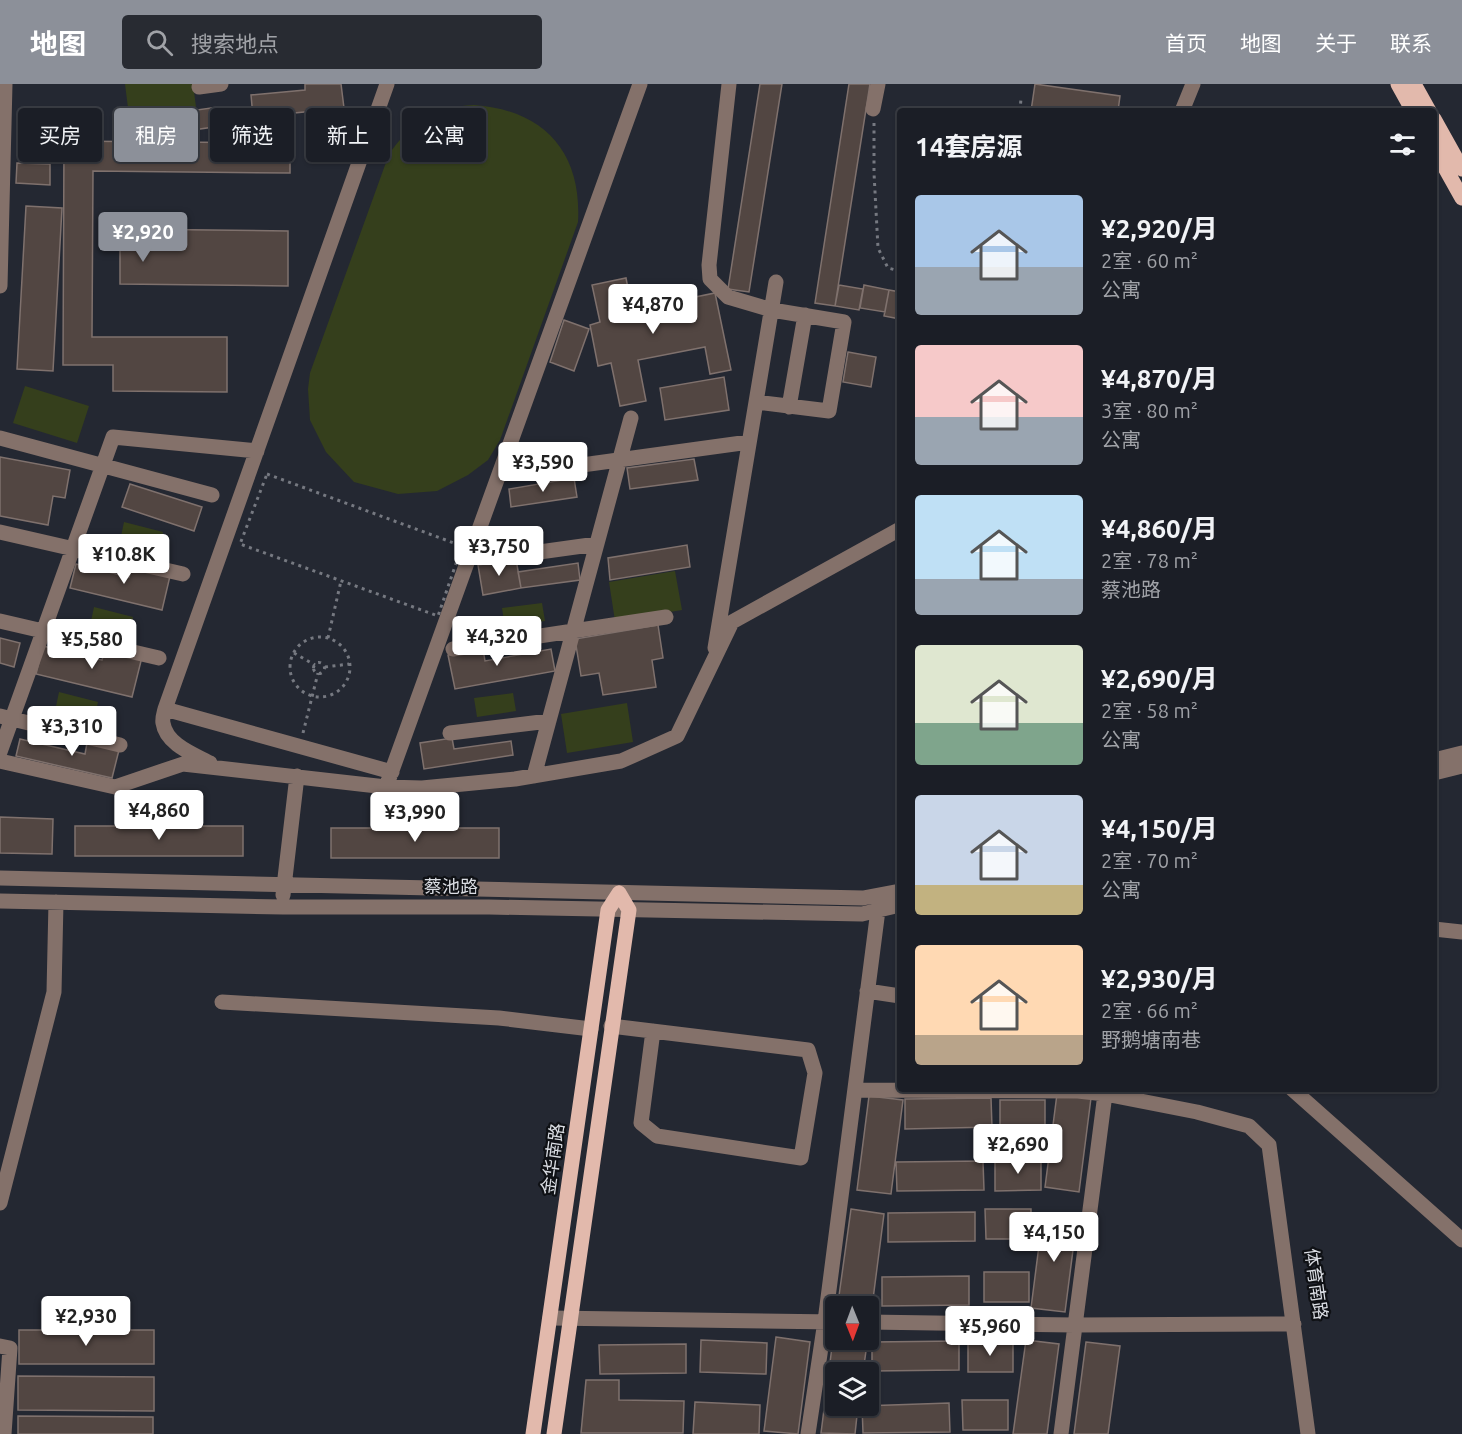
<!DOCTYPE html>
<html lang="zh">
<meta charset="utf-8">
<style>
:root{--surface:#1b1e26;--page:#282b32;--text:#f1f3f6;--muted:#a0a2a7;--line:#393c43;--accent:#8c9099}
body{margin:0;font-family:Ubuntu,"Noto Sans SC",sans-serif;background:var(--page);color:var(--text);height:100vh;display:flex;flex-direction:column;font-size:22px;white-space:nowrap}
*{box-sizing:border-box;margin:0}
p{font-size:20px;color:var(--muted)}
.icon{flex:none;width:33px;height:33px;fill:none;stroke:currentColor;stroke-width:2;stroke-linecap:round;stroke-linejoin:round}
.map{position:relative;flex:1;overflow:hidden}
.drawer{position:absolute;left:897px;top:24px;width:540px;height:984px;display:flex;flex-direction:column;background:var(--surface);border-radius:6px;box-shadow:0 2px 4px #0004,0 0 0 2px var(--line)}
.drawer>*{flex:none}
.top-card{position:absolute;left:18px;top:24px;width:570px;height:54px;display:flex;gap:12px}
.needle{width:39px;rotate:179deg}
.tools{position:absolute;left:825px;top:1212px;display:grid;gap:12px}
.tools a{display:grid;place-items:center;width:54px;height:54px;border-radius:6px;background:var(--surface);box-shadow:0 2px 4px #0004,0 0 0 2px var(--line);font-size:30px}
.price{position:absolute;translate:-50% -51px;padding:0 14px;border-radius:6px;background:#fff;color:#222;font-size:20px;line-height:39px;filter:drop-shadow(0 2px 3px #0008)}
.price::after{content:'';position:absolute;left:50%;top:36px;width:18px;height:14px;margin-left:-9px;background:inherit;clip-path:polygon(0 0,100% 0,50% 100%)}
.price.on{background:var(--accent);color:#fff}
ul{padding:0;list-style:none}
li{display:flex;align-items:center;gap:18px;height:150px;padding:0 18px}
li span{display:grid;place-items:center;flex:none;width:168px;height:120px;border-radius:6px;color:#555}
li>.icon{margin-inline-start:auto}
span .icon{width:72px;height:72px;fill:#fffc;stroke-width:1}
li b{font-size:26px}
h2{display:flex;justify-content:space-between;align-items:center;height:72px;padding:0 18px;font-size:26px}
.pill{padding:0 21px;border-radius:6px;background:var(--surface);box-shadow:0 2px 4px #0004,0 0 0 2px var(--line);font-size:21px;line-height:54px}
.pill.on{background:var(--accent);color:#fff}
header{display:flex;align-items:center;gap:36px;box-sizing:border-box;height:84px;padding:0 30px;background:var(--accent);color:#fff}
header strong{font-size:28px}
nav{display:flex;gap:33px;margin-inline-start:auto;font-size:21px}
.search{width:420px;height:54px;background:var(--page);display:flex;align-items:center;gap:15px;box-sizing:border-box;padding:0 21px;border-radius:6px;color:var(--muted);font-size:22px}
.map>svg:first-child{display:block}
.green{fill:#353f1c}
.building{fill:#524642;stroke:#7f716d;stroke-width:1.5}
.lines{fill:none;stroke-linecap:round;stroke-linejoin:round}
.path{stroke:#767981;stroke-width:3;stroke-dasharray:3 4.5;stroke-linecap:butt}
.minor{stroke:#84716a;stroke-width:15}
.major{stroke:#e2b9ac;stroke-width:15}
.labels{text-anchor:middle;stroke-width:4.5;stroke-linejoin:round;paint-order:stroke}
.street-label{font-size:18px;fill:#dadde3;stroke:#0f1115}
</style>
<header>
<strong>地图</strong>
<div class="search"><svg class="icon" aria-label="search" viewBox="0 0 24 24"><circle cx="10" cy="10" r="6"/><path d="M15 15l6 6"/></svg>搜索地点</div>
<nav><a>首页</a><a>地图</a><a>关于</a><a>联系</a></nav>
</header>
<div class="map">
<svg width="1462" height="1350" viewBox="0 0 1462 1350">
<rect width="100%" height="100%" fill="#242832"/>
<path class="green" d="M125 0H193L196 23 129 32Z
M474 21C544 26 582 68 578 138L500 356 488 376 468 391 437 407 398 410 354 398 326 368 310 336 308 305 310 289 389 70C412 38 434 23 474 21Z
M25 302 89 322 77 359 13 339Z
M124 438 163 448 159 466 120 457Z
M675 487 682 526 615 537 609 498Z
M542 519 545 537 505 543 502 524Z
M94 523 133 533 129 551 90 542Z
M59 608 98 618 94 636 55 627Z
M513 609 516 627 477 633 474 614Z
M627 619 633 658 567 669 561 630Z"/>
<path class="building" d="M305 0H341L344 24 253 33 251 11 305 6Z
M760 0H782L749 208 728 205Z
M849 0H870L835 222 815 219Z
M1035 0 1120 12 1118 27H1031Z
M218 23 221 42 136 54 133 35Z
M64 57 290 59V89L93 87 92 253H227V308L113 307V281H63Z
M17 79 50 80V101L16 99Z
M26 122 62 124 53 287 17 285Z
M120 145 288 147V202L120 200Z
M626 194 632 226 715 209 731 286 710 290 705 263 638 276 646 317 620 322 611 279 598 282 590 241 600 238 592 201Z
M839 201 863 205 859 226 835 222Z
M864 201 889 206 885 228 860 224Z
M889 206 900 208V235L884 232Z
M564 236 589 245 574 287 550 278Z
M848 268 876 273 871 303 843 298Z
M724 293 729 326 665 336 660 304Z
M0 373 70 386 65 414 53 412 48 441 0 432Z
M694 375 698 396 630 405 627 384Z
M574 394 577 413 511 423 509 405Z
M130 400 202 423 194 447 122 423Z
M687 461 690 483 610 496 608 474Z
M516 475 521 504 483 511 478 481Z
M578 479 580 496 521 504 518 488Z
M76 480 129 493 132 482 170 492 162 526 70 504Z
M658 541 663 574 652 576 656 603 603 611 599 589 581 592 575 555Z
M0 554 20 559 14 583 0 579Z
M43 562 102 576 105 564 142 573 132 613 36 590Z
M483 565 485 577 551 565 555 587 455 605 448 571Z
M452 654 454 665 511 657 513 671 424 685 420 659Z
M20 655 85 670 87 659 119 666 112 694 16 672Z
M0 733 53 735 52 770 0 769Z
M75 742H243V772H75Z
M331 744H499V774H331Z
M1057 1010 1091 1014 1079 1108 1045 1103Z
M869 1012 903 1016 891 1110 857 1106Z
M991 1014 992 1043 905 1045V1015Z
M1000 1016H1045V1046H1000Z
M995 1076H1041V1106L995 1107Z
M983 1077 984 1106 897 1107 896 1078Z
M851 1125 884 1130 872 1223 838 1219Z
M985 1125H1031V1155H986Z
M975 1128V1157L888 1158V1129Z
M1043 1130 1077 1135 1065 1228 1031 1224Z
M984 1188H1029V1218H984Z
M969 1192V1221L882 1222V1193Z
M19 1246H154V1280H19Z
M776 1253 810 1258 798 1350 764 1347Z
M833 1255 867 1260 863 1288H836V1322H858L855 1350 821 1349Z
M701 1256 767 1259 766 1290 700 1288Z
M1026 1256 1059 1260 1047 1350H1013Z
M959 1257V1286L872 1287V1258Z
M968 1258H1013V1288H968Z
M1086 1258 1120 1262 1108 1350H1074Z
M686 1260V1289L600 1290 599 1261Z
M18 1292 154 1293V1327L18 1326Z
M586 1296H619V1316L684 1317 683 1349H581Z
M962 1316H1008V1346H963Z
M695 1318 760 1321 759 1350H693Z
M949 1319 950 1348 863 1349 862 1322Z
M18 1332 153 1333V1350H18Z"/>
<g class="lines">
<path class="path" d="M1020 27 1021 14
M874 39V89L878 164 888 184 900 187
M267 390 462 462 438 532 240 460Z
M290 583a30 30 0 1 1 60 0a30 30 0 1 1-60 0Z
M328 554 341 497
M294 569 315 581
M313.5 584a5.5 5.5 0 1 1 11 0a5.5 5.5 0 1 1-11 0Z
M325 583 349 580
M303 649 318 589"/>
<path class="minor" d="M729 0 709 181 710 195 728 213 772 226 844 238 829 327 756 318
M199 3 221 0
M873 25 878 0
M1182 27 1193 0
M0 202 5 0
M789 323 805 231
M0 354 212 411
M524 389 749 358
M0 448 183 490
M496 474 597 460
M0 537 159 574
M715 564 776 198
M453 565 666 533
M165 625 392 688
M0 632 120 661
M450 649 549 637
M0 668 113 353 257 367
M1434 676 1462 669
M0 677 115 703 183 680 386 703 422 704 515 695 621 677 677 652 732 538 900 445
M210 679C193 670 166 660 163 639 162 635 164 629 165 625L387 0
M1434 689 1462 682
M534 692 631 334
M386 703 640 0
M0 794 863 814 900 807
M283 811 297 692
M0 817 283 823H489L862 830 900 821
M1434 845 1462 848
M867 907 900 912
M222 918 499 934 591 945
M611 942 808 966 815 989 801 1074 657 1052 641 1039 653 947
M1292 1005 1462 1156
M856 1006 1078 1007 1105 1010 1197 1028 1249 1042 1269 1061 1308 1350
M0 1119 54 908 56 818
M550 1234 836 1238
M868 1238 1075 1241 1294 1240
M0 1262 10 1264 4 1350
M808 1350 825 1237 878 826 881 818
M1061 1350 1105 1010"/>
<path class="major" d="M1398 0 1413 27
M1414 0 1429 27
M1434 35 1462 85
M1434 64 1462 114
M533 1350 608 826 619 809
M554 1350 629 826 619 809"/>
</g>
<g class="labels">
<g class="street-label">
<text x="451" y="809">蔡池路</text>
<text transform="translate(553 1075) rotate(-82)" y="6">金华南路</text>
<text transform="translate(1316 1200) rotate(82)" y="6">体育南路</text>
</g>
</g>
</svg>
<div class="tools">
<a><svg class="needle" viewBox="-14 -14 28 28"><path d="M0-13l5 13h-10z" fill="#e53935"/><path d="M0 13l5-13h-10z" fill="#a0a2a7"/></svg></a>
<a><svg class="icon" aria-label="layers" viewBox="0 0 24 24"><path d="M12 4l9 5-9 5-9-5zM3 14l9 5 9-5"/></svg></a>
</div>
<b class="price on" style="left:143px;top:179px">¥2,920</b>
<b class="price" style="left:653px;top:251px">¥4,870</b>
<b class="price" style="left:543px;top:409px">¥3,590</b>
<b class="price" style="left:499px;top:493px">¥3,750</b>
<b class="price" style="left:124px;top:501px">¥10.8K</b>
<b class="price" style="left:497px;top:583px">¥4,320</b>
<b class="price" style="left:92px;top:586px">¥5,580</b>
<b class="price" style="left:72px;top:673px">¥3,310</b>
<b class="price" style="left:159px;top:757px">¥4,860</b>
<b class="price" style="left:415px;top:759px">¥3,990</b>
<b class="price" style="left:1018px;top:1091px">¥2,690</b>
<b class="price" style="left:1054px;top:1179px">¥4,150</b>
<b class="price" style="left:86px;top:1263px">¥2,930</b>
<b class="price" style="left:990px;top:1273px">¥5,960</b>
<div class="top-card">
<a class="pill">买房</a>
<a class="pill on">租房</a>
<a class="pill">筛选</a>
<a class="pill">新上</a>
<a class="pill">公寓</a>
</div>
<section class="drawer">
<h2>14套房源<svg class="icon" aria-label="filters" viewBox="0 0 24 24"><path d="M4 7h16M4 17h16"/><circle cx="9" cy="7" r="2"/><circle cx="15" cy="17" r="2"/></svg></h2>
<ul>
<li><span style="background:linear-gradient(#a9c7e8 60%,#9aa5b1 0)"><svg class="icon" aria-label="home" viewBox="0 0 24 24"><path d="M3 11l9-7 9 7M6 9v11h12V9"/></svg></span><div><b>¥2,920/月</b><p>2室 · 60 m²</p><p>公寓</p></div></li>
<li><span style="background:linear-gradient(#f6c9c9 60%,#9aa5b1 0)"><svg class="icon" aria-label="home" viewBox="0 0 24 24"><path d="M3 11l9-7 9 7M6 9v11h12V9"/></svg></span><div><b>¥4,870/月</b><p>3室 · 80 m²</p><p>公寓</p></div></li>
<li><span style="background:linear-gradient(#bfe0f5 70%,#9aa5b1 0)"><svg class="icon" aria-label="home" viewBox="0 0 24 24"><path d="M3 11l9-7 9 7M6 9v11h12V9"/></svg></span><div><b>¥4,860/月</b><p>2室 · 78 m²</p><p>蔡池路</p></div></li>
<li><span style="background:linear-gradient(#dfe7d0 65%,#7fa58c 0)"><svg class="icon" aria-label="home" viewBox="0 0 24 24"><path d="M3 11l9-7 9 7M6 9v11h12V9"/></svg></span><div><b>¥2,690/月</b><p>2室 · 58 m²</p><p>公寓</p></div></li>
<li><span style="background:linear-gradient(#c9d6e8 75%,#c2b280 0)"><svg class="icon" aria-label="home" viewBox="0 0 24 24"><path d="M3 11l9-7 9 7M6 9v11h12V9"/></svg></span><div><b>¥4,150/月</b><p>2室 · 70 m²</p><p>公寓</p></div></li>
<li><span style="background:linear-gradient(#ffd9b3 75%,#b9a48a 0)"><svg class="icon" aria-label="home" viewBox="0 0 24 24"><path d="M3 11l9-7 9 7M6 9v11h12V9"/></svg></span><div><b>¥2,930/月</b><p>2室 · 66 m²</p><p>野鹅塘南巷</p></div></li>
</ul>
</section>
</div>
